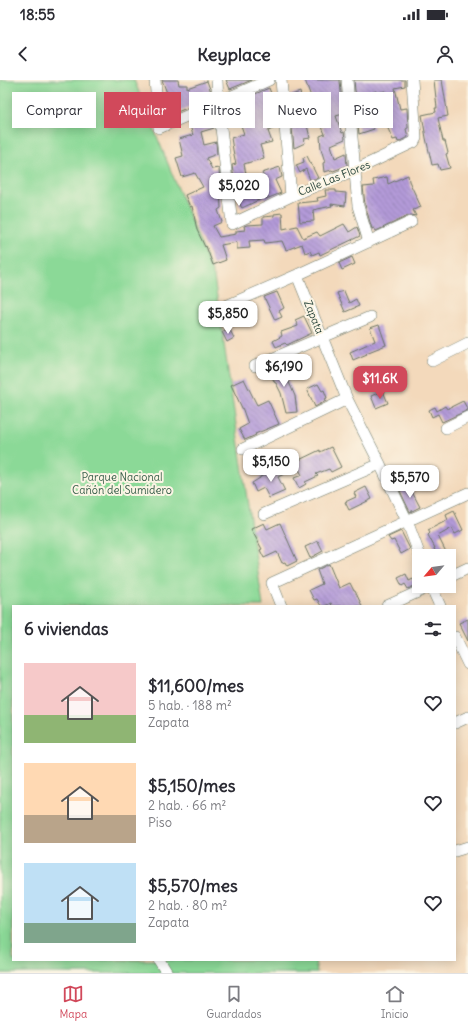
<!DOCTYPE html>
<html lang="es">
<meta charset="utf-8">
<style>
:root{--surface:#fff;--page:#f7f7f7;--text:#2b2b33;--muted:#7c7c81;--line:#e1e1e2;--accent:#d1495b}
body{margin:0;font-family:Delius,sans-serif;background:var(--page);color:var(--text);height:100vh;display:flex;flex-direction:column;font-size:15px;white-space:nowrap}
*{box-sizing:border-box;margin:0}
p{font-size:13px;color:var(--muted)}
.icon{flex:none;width:22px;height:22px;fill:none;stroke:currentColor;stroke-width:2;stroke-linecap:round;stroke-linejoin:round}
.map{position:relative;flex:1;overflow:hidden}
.drawer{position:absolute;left:12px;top:525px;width:444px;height:356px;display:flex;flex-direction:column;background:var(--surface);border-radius:0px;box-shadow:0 2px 10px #0003}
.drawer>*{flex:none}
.banner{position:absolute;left:12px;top:12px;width:444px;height:36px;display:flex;gap:8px}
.needle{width:26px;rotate:241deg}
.fabs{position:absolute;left:412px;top:469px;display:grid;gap:8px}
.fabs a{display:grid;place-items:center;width:44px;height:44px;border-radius:0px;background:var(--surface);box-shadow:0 2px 10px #0003;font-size:20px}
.price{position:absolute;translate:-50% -34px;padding:0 9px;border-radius:8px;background:#fff;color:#222;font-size:13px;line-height:26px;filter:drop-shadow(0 1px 2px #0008)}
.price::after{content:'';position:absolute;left:50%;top:24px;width:12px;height:9px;margin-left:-6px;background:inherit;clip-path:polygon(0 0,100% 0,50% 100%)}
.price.active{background:var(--accent);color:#fff}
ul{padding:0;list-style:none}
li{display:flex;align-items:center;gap:12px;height:100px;padding:0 12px}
li span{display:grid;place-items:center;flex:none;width:112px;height:80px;border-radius:0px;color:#555}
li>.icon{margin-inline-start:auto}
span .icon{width:48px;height:48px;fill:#fffc;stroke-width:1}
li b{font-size:17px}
h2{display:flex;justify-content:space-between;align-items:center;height:48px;padding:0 12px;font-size:17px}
.tag{padding:0 14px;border-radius:0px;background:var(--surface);box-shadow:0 2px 10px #0003;font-size:14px;line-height:36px}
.tag.active{background:var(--accent);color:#fff}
.status{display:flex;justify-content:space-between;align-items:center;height:28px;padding:0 20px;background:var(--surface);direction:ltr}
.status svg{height:11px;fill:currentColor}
header{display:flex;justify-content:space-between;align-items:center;height:52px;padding:0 12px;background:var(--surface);font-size:18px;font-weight:700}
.tabs{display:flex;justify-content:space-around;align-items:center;height:56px;border-top:1px solid var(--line);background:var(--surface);font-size:11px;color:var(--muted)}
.tabs a{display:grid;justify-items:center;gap:2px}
.tabs .active{color:var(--accent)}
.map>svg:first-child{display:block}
.park{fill:#8bd997;stroke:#558b66}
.building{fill:url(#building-back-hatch)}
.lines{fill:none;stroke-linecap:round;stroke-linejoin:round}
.minor-casing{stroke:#697463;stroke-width:12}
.minor{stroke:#fff;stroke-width:11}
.labels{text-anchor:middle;stroke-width:4;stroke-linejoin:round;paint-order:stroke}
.street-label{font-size:11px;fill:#1f3d34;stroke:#fcf5e5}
.park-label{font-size:11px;fill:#355c48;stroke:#fcf5e5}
</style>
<div class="status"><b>18:55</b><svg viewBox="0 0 49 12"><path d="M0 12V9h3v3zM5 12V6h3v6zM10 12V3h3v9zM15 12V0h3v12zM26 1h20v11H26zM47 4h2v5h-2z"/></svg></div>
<header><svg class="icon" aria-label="back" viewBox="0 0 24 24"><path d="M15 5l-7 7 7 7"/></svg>Keyplace<svg class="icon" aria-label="person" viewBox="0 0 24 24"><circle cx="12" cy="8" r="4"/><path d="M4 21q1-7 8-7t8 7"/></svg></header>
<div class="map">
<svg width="468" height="893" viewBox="0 0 468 893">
<defs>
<pattern id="building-back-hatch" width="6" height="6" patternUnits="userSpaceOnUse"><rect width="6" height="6" fill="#b39ad8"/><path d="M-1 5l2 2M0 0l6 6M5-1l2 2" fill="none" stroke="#917fb0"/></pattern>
</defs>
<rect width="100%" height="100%" fill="#fcf5e5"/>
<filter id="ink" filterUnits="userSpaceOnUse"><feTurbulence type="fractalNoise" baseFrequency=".025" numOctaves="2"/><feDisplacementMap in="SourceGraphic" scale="8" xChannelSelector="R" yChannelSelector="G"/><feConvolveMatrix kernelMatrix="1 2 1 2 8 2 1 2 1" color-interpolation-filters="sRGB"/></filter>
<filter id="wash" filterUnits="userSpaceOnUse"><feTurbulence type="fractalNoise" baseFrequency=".012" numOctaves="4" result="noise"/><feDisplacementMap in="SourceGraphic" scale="16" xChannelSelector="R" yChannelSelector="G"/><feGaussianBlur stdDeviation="0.9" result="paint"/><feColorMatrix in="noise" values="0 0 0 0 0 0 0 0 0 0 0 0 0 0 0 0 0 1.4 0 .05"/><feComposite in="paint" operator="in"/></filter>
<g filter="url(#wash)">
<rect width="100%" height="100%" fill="#f3d9bb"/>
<path class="park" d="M0 0H134L214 197 263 526H13V880H315L317 893H0Z"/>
<g id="blocks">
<path class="building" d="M162 0H178L179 5H187V8L207 1 211 12V18L165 37 163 13H167Z
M226 0H252L230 9Z
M305 0H340V1L343 34 336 36 342 53 344 52 345 59 331 65 335 78 346 73 347 86 333 91 332 90 324 92 323 83 325 82 321 69 320 56 325 54 322 47 329 44 324 28 316 31Z
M354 0H405V6L395 8 400 29 407 28 408 48 406 49 408 57 398 62 397 59 393 60 386 44 385 45 381 28 388 26 385 11 377 13 376 11 364 16 358 18 355 11Z
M434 0H442L448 36 438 38 443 61H445L448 73 446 74 450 88 440 90 438 84 432 85 426 58 422 35 436 32 435 28H437Z
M269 8 275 24 273 25 275 32 268 34 275 48 268 51 272 62 260 65 264 78 244 84 247 99 264 97 262 93 280 87 282 97 275 100 281 113 266 119 265 117 242 128 240 125 238 107H236L233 93 232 85 236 84 233 70 231 58 244 54 238 37 229 41 227 26Z
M300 12 302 22 291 26 289 16Z
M149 15 151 36H148L140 19Z
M366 26 374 49 359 54 358 45H360L357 38V29Z
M211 35 214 48 201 52 204 65 216 62 217 74 206 78 212 89 219 88 221 128 218 130 222 142 213 146 219 157 236 154V151L245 150 244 146 247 145 263 144V137L274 136V134L282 133 283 149 297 146 303 158 317 152 320 156 344 144 349 152 357 147 360 156 320 175 319 172 312 175 310 171 305 173 302 164 286 170 282 161 265 163 264 160 249 161 250 168 237 169V162L221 165 226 180 213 185 206 166 205 167 197 150 192 126 190 127 185 115 203 107 195 93 182 97 176 78 183 76 179 59 193 55 189 43Z
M307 45 310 58 304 59 305 63 294 68 292 48Z
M307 76 318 98 310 100 306 89 300 93 296 85 304 82 303 78Z
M408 95 409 101 421 127 413 130 416 136 411 135 408 136 376 151 374 148 372 149 365 125 363 107 374 106 373 100 387 97 388 104Z
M325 110H336V112L346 113 345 126 331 124 332 126 313 130 314 141 300 142 298 123 318 121 317 118 326 116Z
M352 177 355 184 342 190 339 183Z
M344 211 349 223 356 219 359 226 345 232 337 213Z
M277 212 284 228 279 231 282 237 275 240 264 217Z
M304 236 312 253 293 262 287 265 285 263 276 267 273 261 282 256 281 252 298 246 295 240Z
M379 245 386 265 366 273 367 274 353 280 350 272 375 261 370 248Z
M229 248 234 258 227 262 222 252Z
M280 283 288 300 295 316 297 332 286 333 281 313 276 303H275L268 289Z
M244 299 257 325 268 320 279 344 255 354 256 355 245 360 239 349 248 344 243 330 231 305Z
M318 304 322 311 324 310 327 318 325 319 326 321 315 327 307 309Z
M383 311 388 323 376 328 371 316Z
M463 321 468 330 442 342 438 334 432 337 429 330 435 327 437 331 445 326 447 329Z
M331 367 341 387 331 392 329 389 316 394 318 396 305 402 306 404 299 408 294 398 302 395 295 382 320 370V372Z
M282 387 286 393 278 397 285 411 269 418 264 408 256 412 252 403 260 398V397Z
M409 406 420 427 410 432 400 411Z
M366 407 372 419 349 430 345 422 356 417 354 413Z
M454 431 463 450 455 454 452 448 438 456 448 476H437L434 468H435L428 455 430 453 428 450 448 440 446 435Z
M264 443 267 449 280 443 297 481 287 486 285 482 282 483 277 472 264 478 260 470 262 469 251 449Z
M401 451 410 469 401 474 394 460 391 461 388 457Z
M318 461 323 471 310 478 305 467Z
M329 484 339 508 350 503 354 511H355L362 526H332L331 523 325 526H321L317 519 314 520 309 510 322 504 317 490Z
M406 494 409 501 413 499 416 505 408 509 405 504 402 506 398 498Z
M468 539V561L459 543Z"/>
</g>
</g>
<g filter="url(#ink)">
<use href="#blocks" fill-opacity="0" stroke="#697463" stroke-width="1"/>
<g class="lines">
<g class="minor-casing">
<path id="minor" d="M155 0 159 48 269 0
M217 0 218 22 232 144 291 116 355 90 414 62 416 58 412 0
M281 0 291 116
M347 0 358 126 369 162
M297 195 347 319 380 384 407 441 420 476
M219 229 297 195 411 142
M432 281 468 263
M255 286 370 237
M446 348 468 337
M243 369 347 319
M264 434 380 384
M449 497 468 488
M431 506 440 526
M281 526 272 503 468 413
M387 526 431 506
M455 557 468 584
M455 643 468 637
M455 771 468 767
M159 880 167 893"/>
</g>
<use href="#minor" class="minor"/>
</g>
</g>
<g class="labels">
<g class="street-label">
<text transform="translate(334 98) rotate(-22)" y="4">Calle Las Flores</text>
<text transform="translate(314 237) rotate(68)" y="4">Zapata</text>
</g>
<g class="park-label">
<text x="122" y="401">Parque Nacional<tspan x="122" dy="13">Cañón del Sumidero</tspan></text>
</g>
</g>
</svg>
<div class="fabs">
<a><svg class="needle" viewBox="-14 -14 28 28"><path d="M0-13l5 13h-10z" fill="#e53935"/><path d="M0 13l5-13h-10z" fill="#7c7c81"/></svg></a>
</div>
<b class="price" style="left:239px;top:127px">$5,020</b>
<b class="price" style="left:228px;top:255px">$5,850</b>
<b class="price" style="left:284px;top:308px">$6,190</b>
<b class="price active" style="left:380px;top:320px">$11.6K</b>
<b class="price" style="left:271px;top:403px">$5,150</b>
<b class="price" style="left:410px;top:419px">$5,570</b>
<div class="banner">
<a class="tag">Comprar</a>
<a class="tag active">Alquilar</a>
<a class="tag">Filtros</a>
<a class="tag">Nuevo</a>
<a class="tag">Piso</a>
</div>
<section class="drawer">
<h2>6 viviendas<svg class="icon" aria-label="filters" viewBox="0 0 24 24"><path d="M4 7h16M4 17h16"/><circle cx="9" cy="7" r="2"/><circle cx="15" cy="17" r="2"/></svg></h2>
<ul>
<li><span style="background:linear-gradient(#f6c9c9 65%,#8fb573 0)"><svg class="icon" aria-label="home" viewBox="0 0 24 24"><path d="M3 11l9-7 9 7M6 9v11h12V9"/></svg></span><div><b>$11,600/mes</b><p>5 hab. · 188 m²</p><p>Zapata</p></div><svg class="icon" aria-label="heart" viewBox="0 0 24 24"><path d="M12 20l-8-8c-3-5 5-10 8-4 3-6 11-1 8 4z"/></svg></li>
<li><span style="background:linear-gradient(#ffd9b3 65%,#b9a48a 0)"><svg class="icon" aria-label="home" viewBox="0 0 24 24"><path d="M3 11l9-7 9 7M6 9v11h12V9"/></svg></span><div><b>$5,150/mes</b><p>2 hab. · 66 m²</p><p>Piso</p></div><svg class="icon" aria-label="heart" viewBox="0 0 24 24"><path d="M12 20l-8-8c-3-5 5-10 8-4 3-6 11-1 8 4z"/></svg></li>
<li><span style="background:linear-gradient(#bfe0f5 75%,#7fa58c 0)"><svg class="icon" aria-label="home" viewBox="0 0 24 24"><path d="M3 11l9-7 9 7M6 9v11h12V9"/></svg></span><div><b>$5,570/mes</b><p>2 hab. · 80 m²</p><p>Zapata</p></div><svg class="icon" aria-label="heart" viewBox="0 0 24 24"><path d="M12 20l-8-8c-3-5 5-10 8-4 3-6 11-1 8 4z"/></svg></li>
</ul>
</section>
</div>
<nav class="tabs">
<a class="active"><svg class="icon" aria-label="map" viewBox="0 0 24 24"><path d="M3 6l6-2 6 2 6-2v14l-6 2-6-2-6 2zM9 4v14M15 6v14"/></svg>Mapa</a>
<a><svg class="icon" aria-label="saved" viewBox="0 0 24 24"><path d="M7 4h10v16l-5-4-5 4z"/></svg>Guardados</a>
<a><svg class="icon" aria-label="home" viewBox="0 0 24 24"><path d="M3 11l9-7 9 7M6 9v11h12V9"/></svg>Inicio</a>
</nav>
